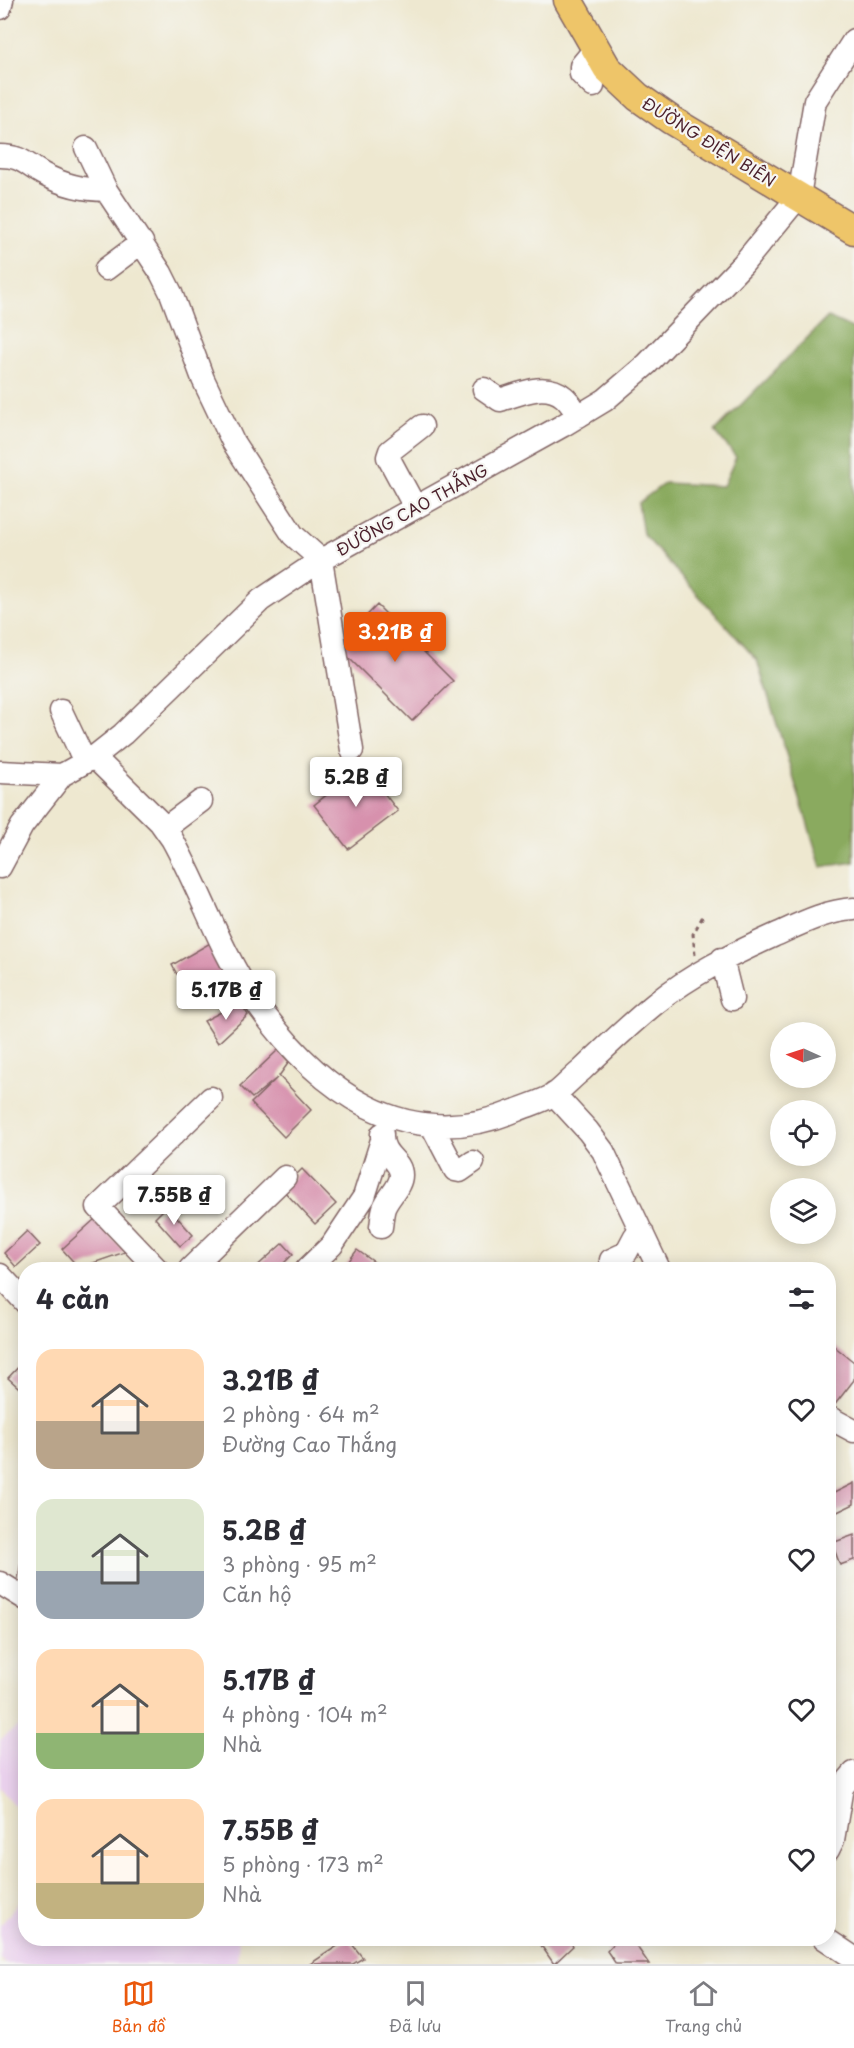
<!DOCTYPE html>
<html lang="vi">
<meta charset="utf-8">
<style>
:root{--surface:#fff;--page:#f7f7f7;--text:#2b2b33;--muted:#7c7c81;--line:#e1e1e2;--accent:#ea580c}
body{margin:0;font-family:"Playpen Sans",sans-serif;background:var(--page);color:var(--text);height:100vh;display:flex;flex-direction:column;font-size:22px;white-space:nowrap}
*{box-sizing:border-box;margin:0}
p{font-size:20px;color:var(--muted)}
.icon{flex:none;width:33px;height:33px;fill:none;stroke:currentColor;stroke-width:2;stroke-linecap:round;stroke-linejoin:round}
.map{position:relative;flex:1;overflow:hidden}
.details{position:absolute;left:18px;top:1262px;width:818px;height:684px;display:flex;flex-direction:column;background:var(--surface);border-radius:24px;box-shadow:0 3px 15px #0003}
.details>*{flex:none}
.needle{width:39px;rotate:273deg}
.controls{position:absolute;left:770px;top:1022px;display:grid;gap:12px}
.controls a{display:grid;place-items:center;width:66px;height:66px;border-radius:50%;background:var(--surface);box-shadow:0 3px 15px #0003;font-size:30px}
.price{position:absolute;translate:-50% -51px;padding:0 14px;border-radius:6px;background:#fff;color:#222;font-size:20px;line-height:39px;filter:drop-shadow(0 2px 3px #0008)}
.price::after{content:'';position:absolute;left:50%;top:36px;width:18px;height:14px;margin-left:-9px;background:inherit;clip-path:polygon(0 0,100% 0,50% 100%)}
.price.current{background:var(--accent);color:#fff}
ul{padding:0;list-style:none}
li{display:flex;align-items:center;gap:18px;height:150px;padding:0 18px}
li span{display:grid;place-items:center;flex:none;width:168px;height:120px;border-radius:18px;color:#555}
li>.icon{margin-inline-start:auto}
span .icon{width:72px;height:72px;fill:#fffc;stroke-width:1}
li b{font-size:26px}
h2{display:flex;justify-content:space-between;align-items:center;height:72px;padding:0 18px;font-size:26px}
.menu{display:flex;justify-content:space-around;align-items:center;height:84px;border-top:2px solid var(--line);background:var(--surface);font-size:16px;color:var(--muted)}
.menu a{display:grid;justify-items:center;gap:3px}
.menu .current{color:var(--accent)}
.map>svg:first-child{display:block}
.built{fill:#ead1ed}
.forest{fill:#8aaa5e;stroke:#6a6444;stroke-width:1.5}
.building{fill:#d791ad}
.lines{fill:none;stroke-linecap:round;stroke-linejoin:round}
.minor-casing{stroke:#836565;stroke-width:25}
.major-casing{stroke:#836565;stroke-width:31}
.path{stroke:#836565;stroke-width:3;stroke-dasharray:4.5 4.5;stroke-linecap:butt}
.minor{stroke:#fff;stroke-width:22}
.major{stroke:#eec569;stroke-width:28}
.labels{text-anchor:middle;stroke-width:4.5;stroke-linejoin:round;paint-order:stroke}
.street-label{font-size:16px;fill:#4a1f2b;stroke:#f6f6f2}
</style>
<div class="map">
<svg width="854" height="1964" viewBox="0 0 854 1964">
<rect width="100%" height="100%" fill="#f6f6f2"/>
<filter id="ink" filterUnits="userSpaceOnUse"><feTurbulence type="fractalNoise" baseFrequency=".0167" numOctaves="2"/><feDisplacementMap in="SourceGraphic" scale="12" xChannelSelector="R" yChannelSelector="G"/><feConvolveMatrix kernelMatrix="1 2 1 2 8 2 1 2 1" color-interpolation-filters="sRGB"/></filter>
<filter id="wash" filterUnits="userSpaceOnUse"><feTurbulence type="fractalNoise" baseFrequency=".008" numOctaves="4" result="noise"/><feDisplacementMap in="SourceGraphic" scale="24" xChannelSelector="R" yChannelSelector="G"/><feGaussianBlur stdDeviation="1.35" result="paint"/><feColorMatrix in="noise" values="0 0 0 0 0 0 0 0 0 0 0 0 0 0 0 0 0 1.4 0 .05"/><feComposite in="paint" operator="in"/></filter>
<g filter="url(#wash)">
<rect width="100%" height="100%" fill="#eee8d0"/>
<path class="built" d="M24 1722H26L25 1818 0 1787V1740Z
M25 1895 26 1938H235L239 1941 237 1962 234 1964H5L0 1959V1926Z"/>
<path class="forest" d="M828 317 854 329V862L821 867 757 660 643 534 638 503 665 483 723 486 736 457 715 431Z"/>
<g id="blocks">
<path class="building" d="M377 605 453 681 412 721 337 646Z
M363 766 398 811 348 849 314 805Z
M212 942 227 968 186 991 172 965Z
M240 1002 248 1015 218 1043 204 1021Z
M278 1050 289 1062 279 1076 311 1110 284 1137 251 1103 277 1078 252 1098 240 1086Z
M302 1169 336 1204 315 1224 282 1189Z
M167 1206 193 1235 180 1246 155 1218Z
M95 1219 125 1252 79 1268 62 1249Z
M27 1231 40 1245 16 1267 4 1253Z
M283 1243 293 1254 278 1269H254Z
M357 1250 384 1269H343Z
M217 1260 225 1269H207Z
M830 1343 854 1362V1380L833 1407 828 1403V1345Z
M26 1359V1394L8 1378Z
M854 1483V1504L829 1516 828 1496Z
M854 1535V1560L840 1565 832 1543Z
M21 1563 26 1564V1586L17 1583Z
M536 1938H568L573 1946 554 1964Z
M619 1938H631L649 1964H616L607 1951Z
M736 1938H755L753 1944Z
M348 1939 363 1958 353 1964H310Z"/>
</g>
</g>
<g filter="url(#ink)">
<use href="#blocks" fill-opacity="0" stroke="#836565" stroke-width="1.5"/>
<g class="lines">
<g class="minor-casing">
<path id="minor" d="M0 8 2 0
M593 86 581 74V66L595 49
M86 148 106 190
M0 156C22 156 25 164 43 174 63 185 84 190 106 190L161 273 171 293 203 379 233 442 293 535 321 560 352 750
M106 269 142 242
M484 389 500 400C520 394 545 381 564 397 570 402 574 410 579 416
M415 507 388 457 390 451 422 426
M61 711 85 762
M94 757 160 822 172 839C201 891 220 951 254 1000 317 1090 405 1157 517 1110 529 1105 544 1101 555 1094 564 1087 573 1077 582 1070 606 1047 630 1024 656 1003 692 974 731 955 773 936 800 924 824 911 854 909
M0 772 62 775 94 757 123 734 261 600 321 560 562 426 605 400 647 364 743 264 799 196 815 101 854 40
M165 828 201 801
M0 867 22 826 62 775
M722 959 732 999
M554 1094 588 1131 603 1151 659 1269
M432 1126 455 1170 460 1171 473 1162
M381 1227C382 1221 382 1214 384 1208 388 1197 401 1187 401 1175 401 1159 381 1157 382 1134
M611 1260 626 1253 635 1236 642 1232
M157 1269 98 1207 211 1098
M190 1269 285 1177
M307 1269 332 1245 364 1197 382 1140
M0 1275 26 1303
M828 1417 854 1431
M0 1583 26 1599
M828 1850 833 1840 842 1787 854 1773
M824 1938 854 1958"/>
</g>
<g class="major-casing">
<path id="major" d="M568 0 607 68 638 97 671 120 854 230"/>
</g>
<path class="path" d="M695 955 693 934 703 916"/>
<use href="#minor" class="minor"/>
<use href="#major" class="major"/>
</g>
</g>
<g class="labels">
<g class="street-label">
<text transform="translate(709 142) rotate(32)" y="6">ĐƯỜNG ĐIỆN BIÊN</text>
<text transform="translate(412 510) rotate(-29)" y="6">ĐƯỜNG CAO THẮNG</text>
</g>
</g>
</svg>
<div class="controls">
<a><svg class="needle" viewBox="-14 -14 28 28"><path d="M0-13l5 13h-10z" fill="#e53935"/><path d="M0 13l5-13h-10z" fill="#7c7c81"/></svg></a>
<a><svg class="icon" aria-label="locate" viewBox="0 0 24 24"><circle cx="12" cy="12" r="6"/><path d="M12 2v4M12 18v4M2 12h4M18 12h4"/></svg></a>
<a><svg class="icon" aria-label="layers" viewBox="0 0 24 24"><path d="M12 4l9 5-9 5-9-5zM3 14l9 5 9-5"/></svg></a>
</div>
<b class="price current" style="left:395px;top:663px">3.21B ₫</b>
<b class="price" style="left:356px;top:808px">5.2B ₫</b>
<b class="price" style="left:226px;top:1021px">5.17B ₫</b>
<b class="price" style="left:174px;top:1226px">7.55B ₫</b>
<section class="details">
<h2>4 căn<svg class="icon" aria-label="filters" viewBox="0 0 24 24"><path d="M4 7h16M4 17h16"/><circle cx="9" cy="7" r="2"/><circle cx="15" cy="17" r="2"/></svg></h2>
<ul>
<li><span style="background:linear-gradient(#ffd9b3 60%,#b9a48a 0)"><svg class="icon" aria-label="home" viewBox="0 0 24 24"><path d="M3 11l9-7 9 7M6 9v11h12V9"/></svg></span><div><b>3.21B ₫</b><p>2 phòng · 64 m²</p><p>Đường Cao Thắng</p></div><svg class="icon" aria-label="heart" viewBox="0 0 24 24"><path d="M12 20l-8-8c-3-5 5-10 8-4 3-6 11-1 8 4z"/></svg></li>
<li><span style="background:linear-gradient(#dfe7d0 60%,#9aa5b1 0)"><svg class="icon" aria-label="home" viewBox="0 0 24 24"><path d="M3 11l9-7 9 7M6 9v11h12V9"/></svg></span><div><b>5.2B ₫</b><p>3 phòng · 95 m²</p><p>Căn hộ</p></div><svg class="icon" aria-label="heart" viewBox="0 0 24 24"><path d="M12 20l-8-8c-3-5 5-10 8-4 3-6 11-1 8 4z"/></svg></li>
<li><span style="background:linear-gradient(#ffd9b3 70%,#8fb573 0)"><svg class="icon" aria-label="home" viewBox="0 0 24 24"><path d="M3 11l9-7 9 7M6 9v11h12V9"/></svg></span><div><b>5.17B ₫</b><p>4 phòng · 104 m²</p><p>Nhà</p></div><svg class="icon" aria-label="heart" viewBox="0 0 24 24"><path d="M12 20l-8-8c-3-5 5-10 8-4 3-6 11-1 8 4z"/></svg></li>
<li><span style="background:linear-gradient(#ffd9b3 70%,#c2b280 0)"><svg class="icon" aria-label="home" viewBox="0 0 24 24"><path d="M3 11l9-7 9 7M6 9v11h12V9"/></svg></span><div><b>7.55B ₫</b><p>5 phòng · 173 m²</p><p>Nhà</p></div><svg class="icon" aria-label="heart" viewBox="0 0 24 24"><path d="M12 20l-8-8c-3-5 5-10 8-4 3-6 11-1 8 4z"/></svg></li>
</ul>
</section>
</div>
<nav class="menu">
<a class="current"><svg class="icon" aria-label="map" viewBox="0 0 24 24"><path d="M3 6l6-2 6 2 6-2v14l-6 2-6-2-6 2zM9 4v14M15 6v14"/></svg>Bản đồ</a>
<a><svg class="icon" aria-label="saved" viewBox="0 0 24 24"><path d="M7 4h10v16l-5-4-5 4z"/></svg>Đã lưu</a>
<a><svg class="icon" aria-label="home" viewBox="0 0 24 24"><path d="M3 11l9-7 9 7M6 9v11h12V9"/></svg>Trang chủ</a>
</nav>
